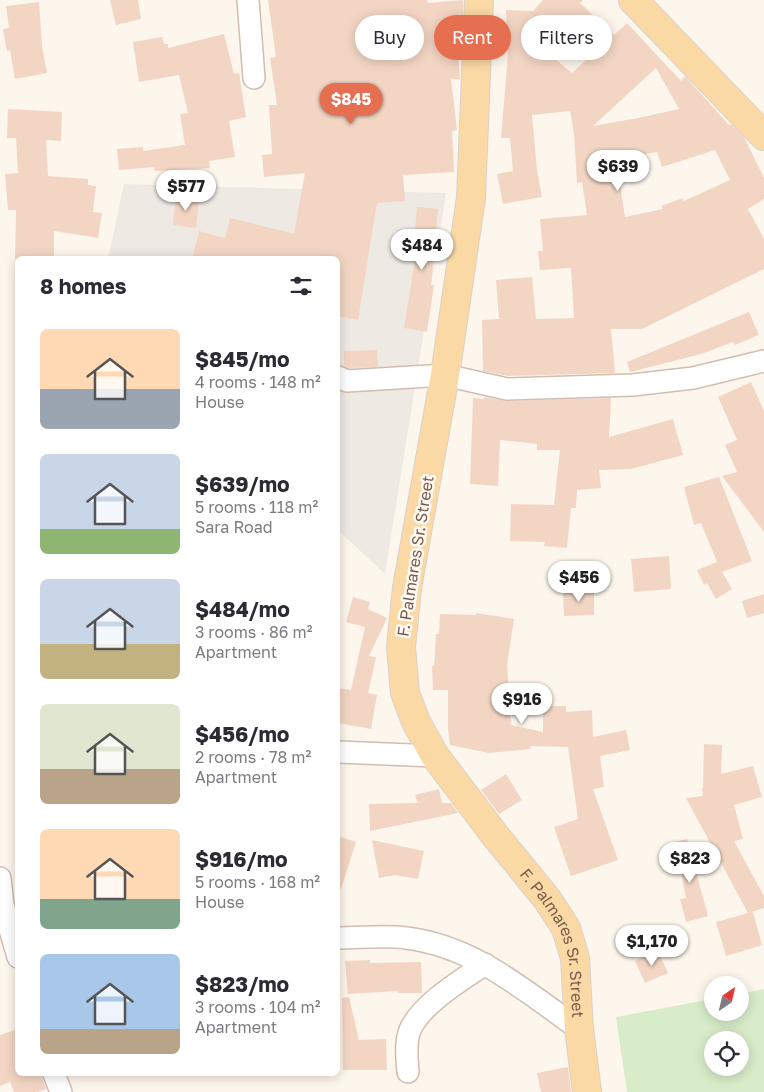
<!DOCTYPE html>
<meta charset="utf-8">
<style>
:root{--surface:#fff;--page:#f2f2f3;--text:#2b2b33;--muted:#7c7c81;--accent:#e76f51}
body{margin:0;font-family:"Golos Text",sans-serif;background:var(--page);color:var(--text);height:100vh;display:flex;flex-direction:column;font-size:19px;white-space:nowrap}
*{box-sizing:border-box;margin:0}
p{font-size:16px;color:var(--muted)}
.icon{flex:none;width:28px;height:28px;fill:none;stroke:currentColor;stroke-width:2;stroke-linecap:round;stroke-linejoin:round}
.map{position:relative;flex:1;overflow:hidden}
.panel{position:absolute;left:15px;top:256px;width:325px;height:820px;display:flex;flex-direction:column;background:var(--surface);border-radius:8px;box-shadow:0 2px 12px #0003}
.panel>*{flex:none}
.guide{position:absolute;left:355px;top:15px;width:334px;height:45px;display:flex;gap:10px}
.needle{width:32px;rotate:34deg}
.tools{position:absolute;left:704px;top:976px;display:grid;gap:10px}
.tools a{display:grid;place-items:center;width:45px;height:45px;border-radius:50%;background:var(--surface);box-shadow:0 2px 12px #0003;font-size:25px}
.price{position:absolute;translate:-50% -42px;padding:0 11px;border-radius:18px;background:#fff;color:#222;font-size:16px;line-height:32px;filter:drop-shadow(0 1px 2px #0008)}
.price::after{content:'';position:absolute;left:50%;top:30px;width:15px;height:11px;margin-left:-8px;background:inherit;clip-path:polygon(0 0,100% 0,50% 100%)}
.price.active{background:var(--accent);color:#fff}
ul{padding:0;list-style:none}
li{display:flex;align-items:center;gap:15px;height:125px;padding:0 25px}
li span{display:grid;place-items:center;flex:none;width:140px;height:100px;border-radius:8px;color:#555}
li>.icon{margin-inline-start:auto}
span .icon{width:60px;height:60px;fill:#fffc;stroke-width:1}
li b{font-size:21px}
h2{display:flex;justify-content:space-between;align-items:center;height:60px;padding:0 25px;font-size:21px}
.pill{padding:0 18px;border-radius:22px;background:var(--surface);box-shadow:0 2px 12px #0003;font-size:18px;line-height:45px}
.pill.active{background:var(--accent);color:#fff}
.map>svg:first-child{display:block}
.industrial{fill:#efe9e4}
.green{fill:#d8ecc9;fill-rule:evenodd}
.building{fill:#f3d5c3;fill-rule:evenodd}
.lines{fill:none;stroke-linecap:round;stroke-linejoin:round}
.minor-casing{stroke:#d1beb0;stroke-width:24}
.major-casing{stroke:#dad1cd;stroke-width:30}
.minor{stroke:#fff;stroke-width:21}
.major{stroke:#fbd9a5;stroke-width:28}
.labels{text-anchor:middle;stroke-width:5;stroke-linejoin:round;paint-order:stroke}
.street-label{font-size:16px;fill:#7a5c4d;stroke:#fffaf3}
</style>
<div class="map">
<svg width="764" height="1092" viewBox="0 0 764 1092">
<rect width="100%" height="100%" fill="#fdf6ec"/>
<path class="industrial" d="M124 184 446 193 385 574 338 530V259H108Z"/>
<path class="green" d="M764 989V1092H627L616 1017 712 999V1012H740V994ZM712 1040H740V1068H712Z"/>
<path class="building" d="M110 0H138L141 19 116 25Z
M268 0H427L428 3 463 0V20H461L462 41H457L460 79H451L457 130 452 131 454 172 403 175 405 201 377 203 358 320 338 316V259H192L199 231 225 238 230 218 294 234 305 173 264 177 262 155 272 154 269 105H277L270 58 276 57Z
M543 0H583L580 3 614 35 627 23 681 81 685 76 729 125 731 124 744 137 764 178V199L748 209 764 239V269L642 329H611L615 373 508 376 483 371 482 320 499 319 496 280 532 277 536 319 574 318 571 268 540 270 538 251H543L540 219 587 215 582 182 577 183 574 133 570 111 532 115 537 170 542 197 503 204 497 174 513 171 510 138H501L508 54 506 10 533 11ZM565 19 597 50 572 73 554 58 543 41ZM656 68 679 109 638 118 593 126ZM715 150 730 180 684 201 683 198 661 206 663 209 625 217 616 159 657 152 662 167Z
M39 2 42 46 47 73 15 79 10 50 7 51 3 29 9 28 6 6Z
M224 34 234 74 239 73 246 117 229 121 235 157 209 161 210 168 155 171 154 167 119 170 117 149 143 147V151L185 145 180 114 188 113 179 75 139 82 133 42 162 37 164 44H168V48Z
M8 109 62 112 61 141 46 140 48 176 88 179V185L96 186 93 212 102 213 98 238 54 231V259H15L16 210H8L5 174 18 173 16 138H7Z
M176 197 199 200 196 228 173 225Z
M417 207 438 209 431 285H434L427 332 404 328 416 252H413Z
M749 312 759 335 735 345 733 342 701 354 630 372 627 362Z
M377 350 378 367 349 368 344 366V351Z
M751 382 764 411V532L722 476 737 472 725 445 737 440 718 397Z
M484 397 507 401 611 398 609 437 673 419 683 455 631 469 599 470 601 488 577 490 576 508H571L567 548 544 546 545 542 510 541 511 504 554 505 560 450H537V444L500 440 498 486 470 484 473 398 484 399Z
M719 477 752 561 722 572 732 589 716 599 707 583 704 585 697 570 717 562 701 523 694 525 684 487Z
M669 556 671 589 634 592 631 559Z
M594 591V615L564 616 563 592Z
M764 594V613L747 618 742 601Z
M353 597 370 602 368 609 387 618 369 656 376 657 368 693 377 695 371 729 338 723V688L351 690 365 627 346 622Z
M476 613 514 619 507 665 511 725 543 732V706H566V712L592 710 593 737 626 730 630 750 600 756 604 787 593 789 618 860 571 876 554 827 578 819 568 747 531 746 530 749 489 753 450 745 448 728V690H433L432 666H434L436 634H439L440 614 476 615Z
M704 744 722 745 721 774 753 766 762 797 734 805 743 839 734 841 764 896V908L751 912H753L762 945 726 956 716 922 748 913 686 798 703 796 702 788H703Z
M506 774 522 800 499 814 481 790Z
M439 789 442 803H451L458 813 370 831 369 804 418 803 415 795Z
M338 836 356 842 341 889H338Z
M687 839 708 916 686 922 680 899 686 898 675 842Z
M372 840 424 851 418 879 395 875 379 878Z
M658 951 668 973 645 983 635 961Z
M370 960V963L421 962 422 993H398V991L348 994 345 961Z
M349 997 359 1040 386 1039 387 1070H343L342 998Z
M18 1029V1074H41L46 1089 38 1092H14L10 1082 0 1086V1035Z
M568 1067 571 1092H541L537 1073Z"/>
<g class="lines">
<g class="minor-casing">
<path id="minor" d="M248 0 254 78
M338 377 347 381 445 375 507 389 633 385 693 378 764 361
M338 752 435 756
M0 878 3 905 18 957
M338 938C360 938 384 935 406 938 474 946 525 991 579 1029
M408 1072C407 1059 405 1042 410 1030 421 1004 463 979 485 964
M54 1074 61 1092"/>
</g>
<g class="major-casing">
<g id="major">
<path id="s1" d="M479 0 471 198 445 375 407 588 401 647 405 693 416 722 435 756 494 834 547 899 566 928 575 958 579 1029 587 1092"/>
<path d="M633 0 764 136"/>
</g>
</g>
<use href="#minor" class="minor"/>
<use href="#major" class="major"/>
</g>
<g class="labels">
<g class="street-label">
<text transform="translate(415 556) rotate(-81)" y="6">F. Palmares Sr. Street</text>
<text dy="6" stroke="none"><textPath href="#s1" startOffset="995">F. Palmares Sr. Street</textPath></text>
</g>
</g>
</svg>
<div class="tools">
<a><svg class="needle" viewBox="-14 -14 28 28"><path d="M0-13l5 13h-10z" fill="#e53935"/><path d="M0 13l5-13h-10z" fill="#7c7c81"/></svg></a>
<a><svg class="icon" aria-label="locate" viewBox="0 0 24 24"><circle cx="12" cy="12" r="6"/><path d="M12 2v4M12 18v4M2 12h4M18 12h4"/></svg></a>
</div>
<b class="price active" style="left:351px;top:125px">$845</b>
<b class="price" style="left:618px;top:192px">$639</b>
<b class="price" style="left:186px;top:212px">$577</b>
<b class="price" style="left:422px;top:271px">$484</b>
<b class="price" style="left:579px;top:603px">$456</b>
<b class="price" style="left:522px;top:725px">$916</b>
<b class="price" style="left:690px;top:884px">$823</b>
<b class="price" style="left:652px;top:967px">$1,170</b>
<div class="guide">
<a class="pill">Buy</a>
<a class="pill active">Rent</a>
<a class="pill">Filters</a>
</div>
<section class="panel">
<h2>8 homes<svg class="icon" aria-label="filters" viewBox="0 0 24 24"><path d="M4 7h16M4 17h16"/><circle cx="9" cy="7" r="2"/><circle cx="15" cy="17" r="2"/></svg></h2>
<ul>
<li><span style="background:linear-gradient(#ffd9b3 60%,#9aa5b1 0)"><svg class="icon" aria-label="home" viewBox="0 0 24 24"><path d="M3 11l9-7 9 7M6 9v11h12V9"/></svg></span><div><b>$845/mo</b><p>4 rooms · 148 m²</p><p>House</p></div></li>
<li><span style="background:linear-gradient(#c9d6e8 75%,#8fb573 0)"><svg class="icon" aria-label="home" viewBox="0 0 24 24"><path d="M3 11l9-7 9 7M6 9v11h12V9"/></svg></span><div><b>$639/mo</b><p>5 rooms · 118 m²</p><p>Sara Road</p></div></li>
<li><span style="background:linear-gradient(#c9d6e8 65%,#c2b280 0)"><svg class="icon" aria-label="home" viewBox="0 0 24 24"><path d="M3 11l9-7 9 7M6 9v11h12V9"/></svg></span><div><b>$484/mo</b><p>3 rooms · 86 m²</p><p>Apartment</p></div></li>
<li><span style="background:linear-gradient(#dfe7d0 65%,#b9a48a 0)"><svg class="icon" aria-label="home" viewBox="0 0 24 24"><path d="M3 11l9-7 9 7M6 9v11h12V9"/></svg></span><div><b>$456/mo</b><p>2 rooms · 78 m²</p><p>Apartment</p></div></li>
<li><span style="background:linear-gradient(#ffd9b3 70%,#7fa58c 0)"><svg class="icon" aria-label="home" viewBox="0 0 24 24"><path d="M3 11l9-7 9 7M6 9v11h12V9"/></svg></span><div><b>$916/mo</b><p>5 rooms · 168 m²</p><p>House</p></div></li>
<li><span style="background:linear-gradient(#a9c7e8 75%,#b9a48a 0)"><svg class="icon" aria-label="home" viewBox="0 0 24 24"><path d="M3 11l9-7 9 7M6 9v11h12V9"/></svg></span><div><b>$823/mo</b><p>3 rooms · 104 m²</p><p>Apartment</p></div></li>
</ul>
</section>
</div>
